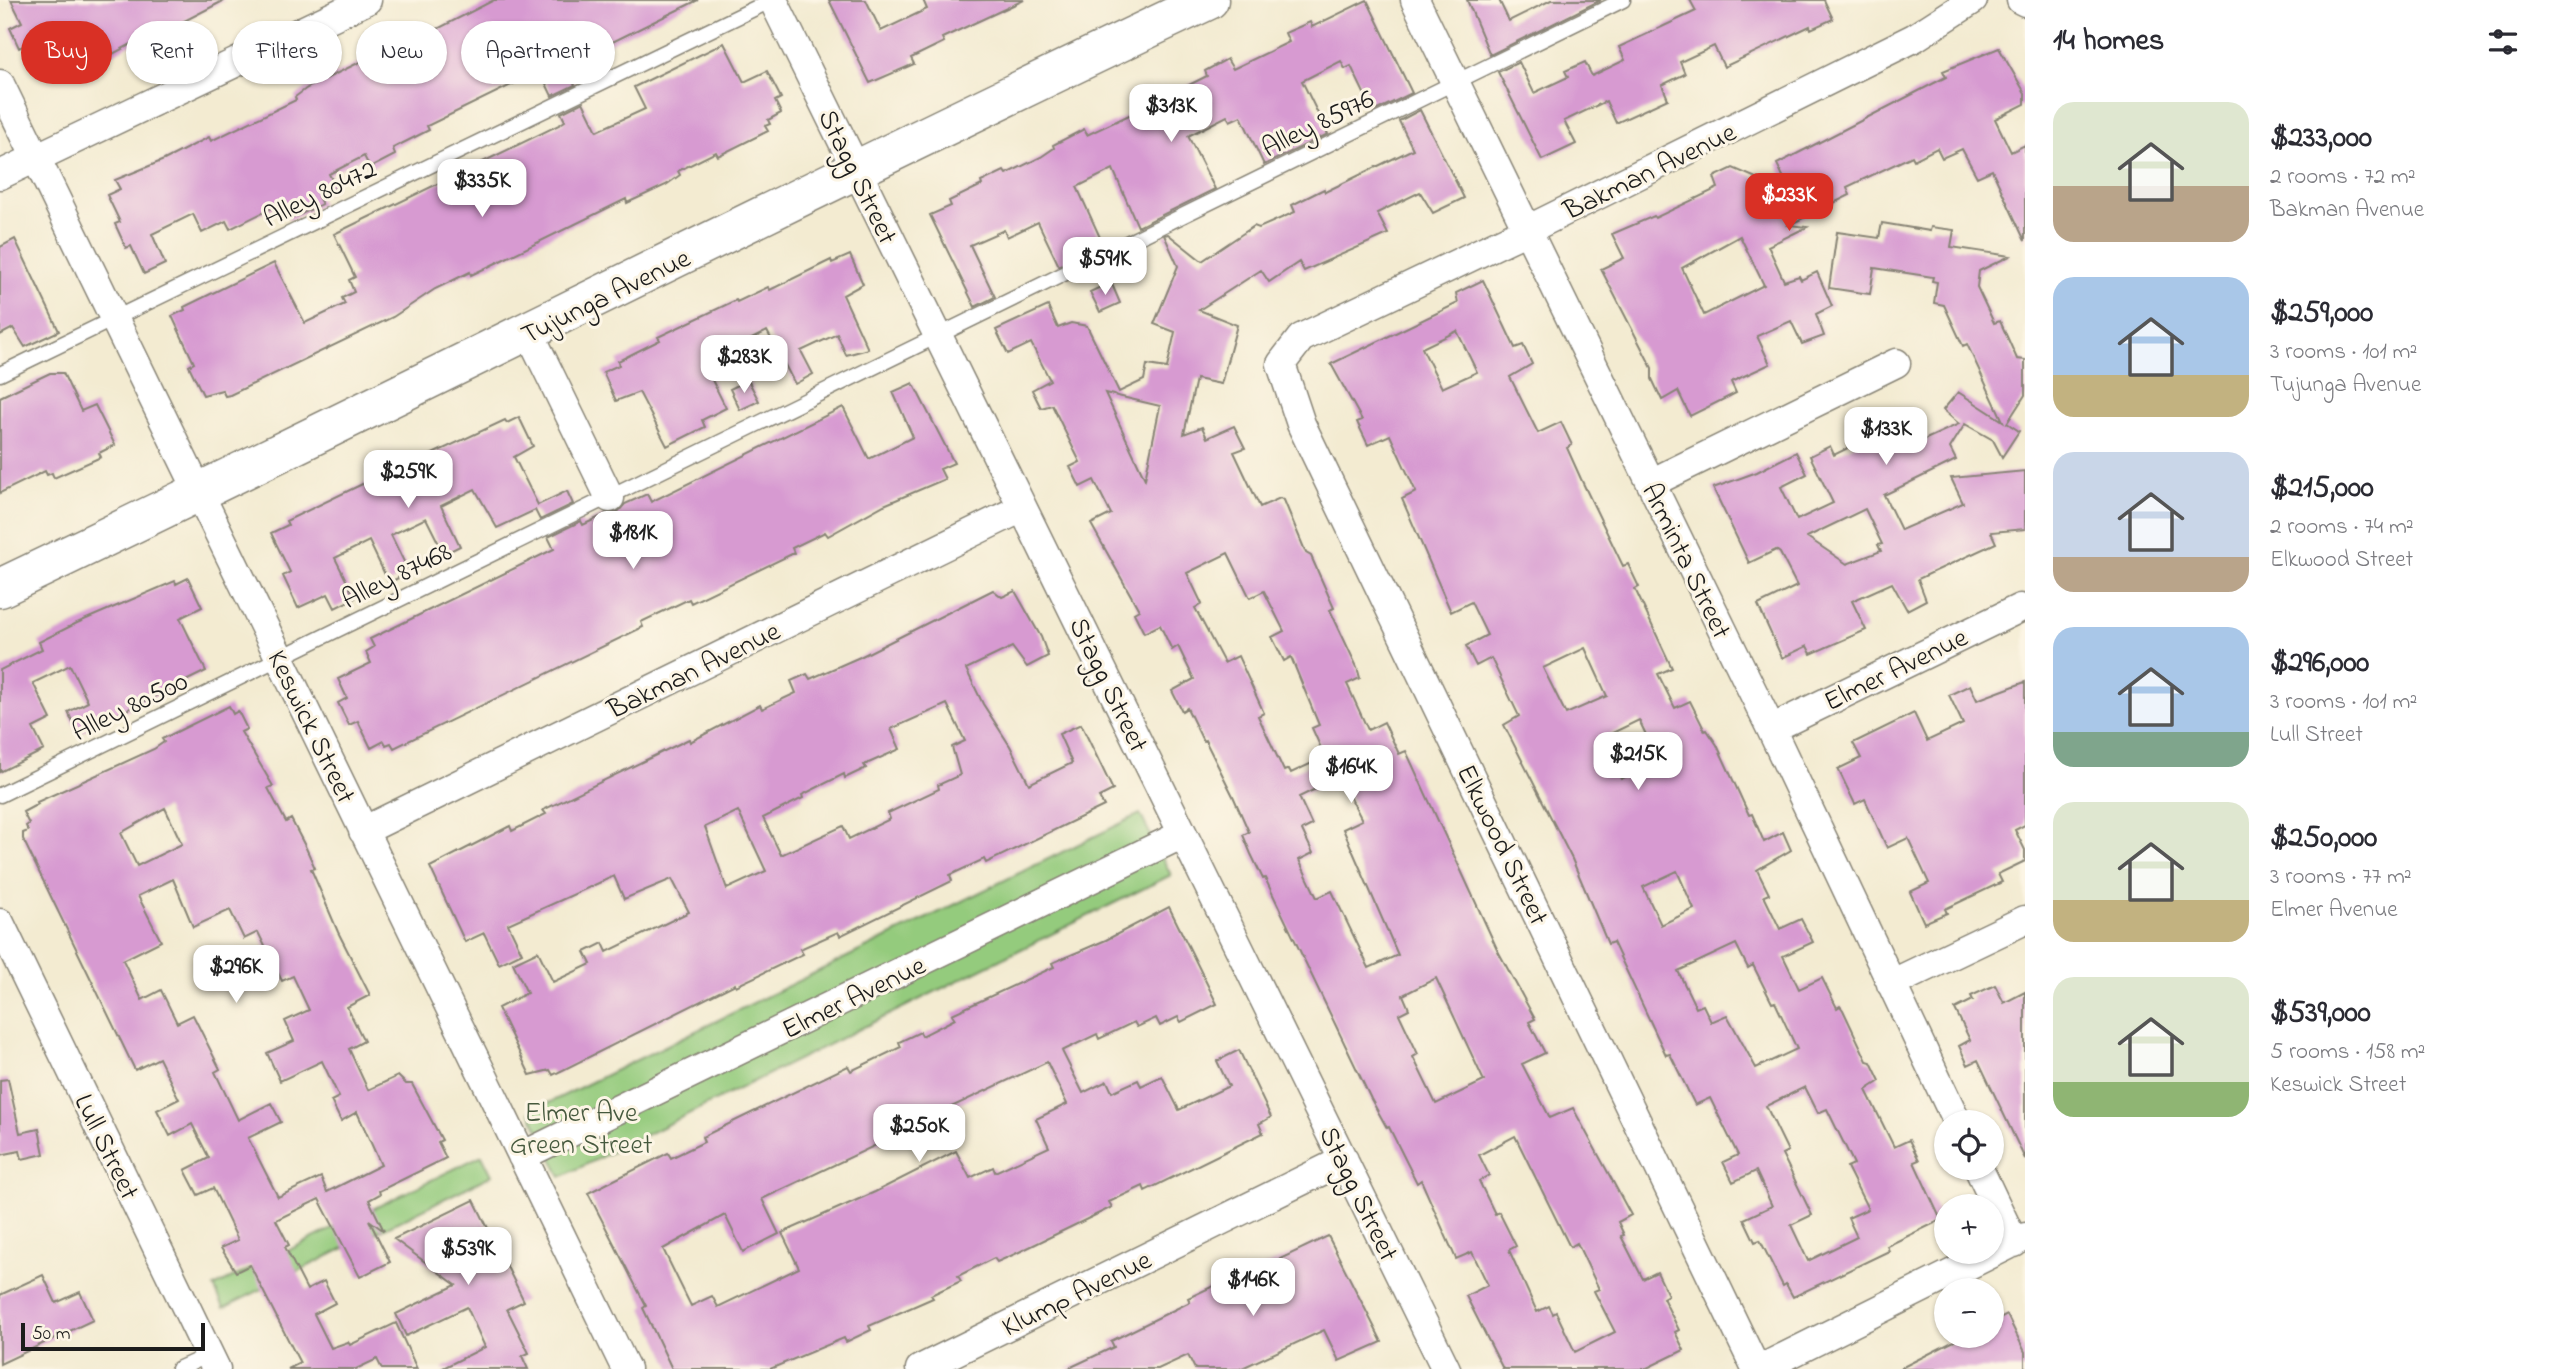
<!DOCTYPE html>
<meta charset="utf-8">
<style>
:root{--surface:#fff;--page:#f7f7f7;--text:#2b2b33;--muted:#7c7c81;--accent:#d93025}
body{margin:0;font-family:"Indie Flower",sans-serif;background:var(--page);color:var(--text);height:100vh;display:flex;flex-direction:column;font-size:26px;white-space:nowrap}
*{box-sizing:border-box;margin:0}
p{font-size:23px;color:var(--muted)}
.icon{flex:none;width:38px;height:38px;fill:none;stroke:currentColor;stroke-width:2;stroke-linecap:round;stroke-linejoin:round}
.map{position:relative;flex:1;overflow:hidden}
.drawer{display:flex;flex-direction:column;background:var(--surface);width:525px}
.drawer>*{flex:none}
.top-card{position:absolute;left:21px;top:21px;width:665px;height:63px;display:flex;gap:14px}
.fabs{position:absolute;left:1934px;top:1110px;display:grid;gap:14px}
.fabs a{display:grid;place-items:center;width:70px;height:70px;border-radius:50%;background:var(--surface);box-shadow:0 2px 5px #0004;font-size:35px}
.scale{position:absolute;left:21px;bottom:18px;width:184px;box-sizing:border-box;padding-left:7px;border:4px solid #1c1c1c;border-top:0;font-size:19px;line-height:24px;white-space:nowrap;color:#1c1c1c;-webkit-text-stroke:5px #fcf5e5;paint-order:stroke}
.price{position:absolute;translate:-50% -60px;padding:0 16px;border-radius:14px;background:#fff;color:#222;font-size:23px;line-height:46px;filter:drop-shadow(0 2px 4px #0008)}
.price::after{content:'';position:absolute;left:50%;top:42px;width:21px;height:16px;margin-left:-10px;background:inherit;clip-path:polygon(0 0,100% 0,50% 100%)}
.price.active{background:var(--accent);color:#fff}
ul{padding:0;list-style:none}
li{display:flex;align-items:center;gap:21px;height:175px;padding:0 28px}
li span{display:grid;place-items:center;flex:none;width:196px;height:140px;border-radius:21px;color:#555}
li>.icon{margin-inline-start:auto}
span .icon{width:84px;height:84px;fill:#fffc;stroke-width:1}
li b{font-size:30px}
h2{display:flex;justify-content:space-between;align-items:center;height:84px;padding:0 28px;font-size:30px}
.pill{padding:0 24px;border-radius:32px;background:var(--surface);box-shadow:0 2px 5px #0004;font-size:24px;line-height:63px}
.pill.active{background:var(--accent);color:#fff}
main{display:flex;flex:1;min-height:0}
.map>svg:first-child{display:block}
.green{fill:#94cb7d;stroke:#58744c;stroke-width:2}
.building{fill:#d79ad1;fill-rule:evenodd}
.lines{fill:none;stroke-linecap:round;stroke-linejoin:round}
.lane-casing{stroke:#888476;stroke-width:17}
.street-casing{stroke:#888476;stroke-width:31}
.secondary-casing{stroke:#888476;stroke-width:41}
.lane{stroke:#fff;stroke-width:14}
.street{stroke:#fff;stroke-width:28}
.secondary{stroke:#fff;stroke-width:38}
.labels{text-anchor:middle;stroke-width:6;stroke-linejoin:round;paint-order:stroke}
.street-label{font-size:28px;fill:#1c1c1c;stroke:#fcf5e5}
.park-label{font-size:28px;fill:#46593e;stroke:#fcf5e5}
</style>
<main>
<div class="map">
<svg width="2025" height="1369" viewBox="0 0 2025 1369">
<rect width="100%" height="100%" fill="#fcf5e5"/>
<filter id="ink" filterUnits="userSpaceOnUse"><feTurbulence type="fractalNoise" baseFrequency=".0143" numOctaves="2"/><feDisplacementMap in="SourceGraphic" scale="14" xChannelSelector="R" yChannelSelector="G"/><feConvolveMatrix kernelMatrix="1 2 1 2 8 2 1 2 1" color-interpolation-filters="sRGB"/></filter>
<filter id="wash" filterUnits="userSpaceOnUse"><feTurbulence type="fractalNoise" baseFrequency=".00686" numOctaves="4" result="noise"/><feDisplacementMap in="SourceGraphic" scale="28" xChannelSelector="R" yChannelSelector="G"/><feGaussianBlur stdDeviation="1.57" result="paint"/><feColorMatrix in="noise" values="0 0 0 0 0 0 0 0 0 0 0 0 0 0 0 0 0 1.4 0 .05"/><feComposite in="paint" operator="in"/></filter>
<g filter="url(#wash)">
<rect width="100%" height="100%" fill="#f3ebd1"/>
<path class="green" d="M1140 814 1171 875 561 1177 530 1112Z
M482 1155 492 1175 224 1308 214 1287Z"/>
<g id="blocks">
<path class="building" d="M11 0H225L167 30 165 26 107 57 69 73 65 66 46 73 31 42 19 48 10 28 22 22Z
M494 0H698L596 50 599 57 582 65 585 71 571 77 575 85 552 96 540 71 427 126 429 130 393 148 395 155 370 168 364 156 329 174 336 188 318 197 322 204 289 220 282 203 230 229 226 221 202 233 193 214 152 234 165 264 144 274 131 246 126 248 115 224 120 222 107 195 120 189 115 180 164 160 209 137 211 141 296 100 295 97 307 88 360 62 412 37 414 41Z
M829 0H866L881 31 927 9 923 0H1024L942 38 944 42 911 58 914 64 870 83Z
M1367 0 1412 93 1373 112 1351 66 1345 69 1341 61 1302 81 1328 134 1264 165 1241 116 1230 121 1227 116 1188 136 1215 189 1138 227 1113 169 1077 187 1103 244 1059 266 1038 222 1007 237 1004 230 970 245 995 297 975 307 930 215 951 206 949 201 982 185 981 182 1004 171 1006 174 1041 157 1054 148 1053 145 1084 129 1087 135 1144 108 1146 111 1179 94 1177 91 1207 76 1205 71 1227 59 1233 69 1289 42 1285 33 1310 22 1312 27Z
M1467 0H1499L1509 21 1551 0H1601L1490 55Z
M1690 0H1824L1833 19 1811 29 1810 26 1724 67 1714 46 1680 62 1685 74 1662 85 1668 99 1616 123 1606 101 1564 121 1576 144 1542 160 1498 72 1519 62 1534 93 1568 77 1565 71 1585 62 1592 76 1625 60 1619 47 1696 11Z
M724 43 744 82 767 71 781 98 775 101 781 113 768 120 770 124 765 126 768 131 718 156 716 152 678 171 680 175 666 185 627 203 626 199 492 265 471 275 470 272 435 289 393 317 230 395 225 396 222 390 203 395 189 366 194 363 172 316 185 310 184 307 274 263 305 323 345 304 342 298 354 292 349 280 355 277 334 234 559 125 565 121 561 113 583 102 597 131 645 109 634 87Z
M1999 48 2025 93V104L1995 119 2011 152 2025 145V241L1992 170 1977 177 1962 149 1942 158 1937 148 1914 160 1912 156 1847 187 1850 195 1789 225 1807 227 1768 246 1784 281 1799 276 1801 280 1817 272 1832 306 1816 314 1824 336 1802 344 1791 321 1757 336 1770 364 1731 382 1736 393 1690 416 1678 391 1662 400 1652 379V368L1601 269 1624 258 1612 234 1654 216 1655 218 1718 188 1714 177 1733 168 1791 193 1777 164 1946 77 1943 71ZM1740 236 1764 285 1704 315 1682 268Z
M1420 110 1464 198 1433 213 1420 192 1377 213 1388 234 1304 271 1299 262 1269 282 1261 270 1199 310 1237 325 1221 384 1196 379 1184 434 1202 427 1207 438 1234 426 1245 448 1234 452 1260 507 1280 498 1284 500 1306 553 1311 556 1334 608 1330 610 1357 667 1360 678 1347 684 1368 730 1384 722 1399 754 1406 751 1498 951 1535 1019 1529 1022 1545 1053 1522 1064 1550 1118 1573 1108 1631 1215 1618 1222 1624 1235 1621 1236 1643 1279 1657 1272 1668 1295 1663 1298 1679 1330 1675 1332 1684 1350 1645 1369H1503L1466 1296 1488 1285 1472 1252 1456 1259 1421 1180 1417 1183 1389 1127 1387 1128 1371 1099 1265 878 1263 879 1251 854 1243 835 1249 832 1233 796 1205 740 1203 741 1187 708 1182 711 1172 691 1194 679 1178 646 1172 650 1160 625 1144 633 1134 613 1139 610 1091 524 1111 514 1094 480 1080 487 1070 467 1080 462 1052 405 1041 408 1032 390 1050 380 1031 343 1008 354 996 330 1048 306 1058 328 1071 323 1087 326 1119 392 1144 380 1147 365 1167 368 1175 332 1154 324 1178 266 1164 235 1168 234 1202 261 1254 226 1259 228 1295 212 1292 205 1324 189 1325 192 1413 149 1399 121ZM1105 393 1160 406 1145 479ZM1228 553 1250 598 1264 591 1284 631 1272 637 1284 661 1291 657 1319 725 1312 728 1325 757 1291 773 1289 769 1284 771 1258 716 1264 713 1238 656 1224 663 1195 608 1202 604 1187 573ZM1340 777 1362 820 1343 829 1398 955 1369 968 1332 891 1317 898 1299 860 1313 853 1302 830 1312 825 1299 797ZM1436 978 1484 1081 1436 1104 1413 1057 1418 1054 1399 1014 1409 1009 1403 995ZM1515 1136 1570 1247 1577 1243 1599 1289 1594 1291 1615 1332 1575 1352 1556 1312 1553 1314 1549 1306 1537 1312 1509 1250 1516 1246 1499 1212 1495 1214 1479 1181 1489 1175 1479 1155Z
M1882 223 1930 231 1931 227 1954 230 1951 247 2010 256 1979 271 1977 287 1994 323 2000 321 2017 359 2025 360V395L2007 423 2019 431 2002 457 1993 440 1965 424 1950 448 1956 460 1884 495 1901 530 1963 503 1951 478 2025 471V529L1991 532 1996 543 1918 579 1926 600 1907 610 1892 583 1852 601 1866 630 1811 654 1807 646 1782 658 1758 605 1797 586 1780 553 1776 550 1749 563 1713 488 1757 472 1796 452 1807 474 1781 487 1797 520 1833 503 1810 456 1830 446 1834 455 1890 427 1902 450 1959 424 1943 410 1958 392 2003 421 1967 344 1963 346 1944 305 1934 303 1937 282 1932 281 1933 277 1874 268 1870 294 1829 288 1837 232 1879 238ZM1865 509 1882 544 1878 545 1881 551 1847 564 1807 537Z
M15 239 59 331 25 347 13 328 0 335V247Z
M850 255 863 284 843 295 868 349 846 355 837 334 801 351 813 374 795 384 767 331 742 344 741 341 702 360 726 408 702 420 705 427 667 446 639 392 616 401 603 372 619 365 618 361 660 340 658 337 736 300 737 302 768 287 770 290 831 260 832 263Z
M1483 280 1515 348 1523 345 1532 364 1510 377 1538 433 1561 422 1572 445 1567 448 1581 479 1623 566 1628 564 1639 587 1635 589 1672 668 1658 674 1675 708 1690 701 1705 731 1707 730 1717 745 1749 815 1752 814 1764 842 1783 832 1791 850 1757 870 1769 894 1764 896 1780 929 1801 919 1813 942 1783 956 1799 989 1822 978 1837 1008 1840 1006 1843 1010 1867 1061 1871 1062 1880 1081 1866 1090 1894 1147 1909 1140 1919 1160 1914 1162 1941 1220 1887 1246 1889 1251 1793 1297 1786 1284 1783 1286 1760 1240 1755 1242 1744 1219 1772 1206 1756 1171 1733 1182 1723 1162 1738 1155 1710 1098 1695 1105 1670 1054 1666 1055 1613 942 1608 944 1572 859 1504 725 1519 716 1491 658 1476 666 1466 646 1487 635 1471 602 1451 612 1402 499 1416 492 1390 435 1368 445 1357 422 1362 420 1331 364 1458 303 1456 293ZM1457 331 1477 372 1442 388 1422 348ZM1585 648 1607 696 1566 714 1543 668ZM1639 720 1659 762 1621 779 1602 738ZM1677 871 1694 909 1661 925 1643 887ZM1736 944 1748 968 1753 965 1772 1003 1775 1002 1797 1049 1756 1068 1727 1015 1711 1022 1703 1005 1696 1008 1678 971ZM1805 1087 1818 1113 1827 1109 1854 1164 1847 1167 1868 1209 1848 1218 1857 1237 1808 1261 1791 1225 1812 1215 1782 1154 1788 1151 1766 1106Z
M1111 282 1120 303 1100 312 1090 292Z
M50 373H63L81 411 95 405 115 445 99 453 101 457 54 478 52 473 47 475 45 471 0 493V397Z
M748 380 759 401 740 410 730 389Z
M913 383 954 463 940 469 945 479 884 505 828 536 825 532 792 548 794 553 691 603 689 599 641 622 643 627 394 748 391 743 386 745 384 741 371 748 358 721 349 725 338 703 347 698 338 679 371 663 366 652 374 647 370 639 554 549 548 537 581 521 583 525 606 514 617 513 625 504 647 494 651 502 843 407 869 459 913 437 893 392Z
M519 417 533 446 514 457 538 505 567 491 573 504 540 520 535 510 497 528 475 489 441 506 460 546 444 554 426 518 391 535 409 572 389 583 369 541 335 558 355 598 335 608 328 594 298 608 283 576 290 572 271 533 288 525 286 521 381 475 391 471 392 473 505 420 507 423Z
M188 578 202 607 180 618 206 671 78 734 68 712 88 702 70 665 33 683 51 719 33 728 44 750 0 772V670L42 649 39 642 77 623 175 581 176 584Z
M993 590 1002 597 1015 591 1041 637 1048 656 1027 667 1012 647 966 669 983 704 1010 746 1029 784 1072 763 1059 734 1081 724 1113 790 1099 797 1104 806 986 863 984 859 950 875 952 881 840 936 838 932 800 949 803 954 736 986 735 984 553 1075 550 1070 530 1075 498 1008 527 993 513 963 538 951 553 982 591 964 585 952 603 943 607 952 689 912 672 879 624 899 614 876 508 924 522 953 499 964 484 933 465 942 430 867 510 826 512 831 546 814 543 810 689 739 690 742 760 705 762 709 796 693 791 681 807 674 810 679 860 657ZM947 704 965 741 952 747 960 775 938 785 939 789 888 813 890 819 849 839 843 826 781 855 763 818 803 798 802 795 844 774 845 778 866 768 864 765 900 749 891 729ZM738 811 766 871 727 889 705 827Z
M2025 682V825L2015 830 2025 850V861L1998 874 2002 882 1945 909 1947 913 1924 923 1910 892 1929 883 1908 838 1887 848 1865 799 1855 804 1838 769 1861 758 1853 743 1914 713 1927 741 1963 724 1949 695 1970 685 1977 700Z
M229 706 233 714 238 711 247 729 241 732 273 786 268 788 286 822 291 819 306 848 315 868 311 869 338 932 370 995 347 1007 364 1041 349 1049 368 1090 398 1076 406 1084H412L442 1140 438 1142 446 1158 379 1191 380 1194 369 1200 384 1231 369 1220 390 1262 360 1277 319 1199 276 1220 289 1245 285 1247 307 1290 324 1281 335 1303 314 1314 331 1348 348 1342 350 1345 396 1323 417 1369H382L377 1359 356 1369H288L300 1363 250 1265 236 1272 221 1248 238 1240 213 1188 198 1195 185 1170 209 1158 192 1124 170 1136 157 1110 179 1099 159 1058 135 1070 23 839V833L28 831 26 826 29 824 23 812 38 804 37 802 154 749 164 742 162 739ZM165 808 182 844 137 866 121 833ZM173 879 193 927 230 910 244 939 258 932 282 981 293 976 309 1010 285 1021 294 1041 267 1053 280 1081 322 1061 339 1097 331 1101 341 1121 357 1112 381 1165 327 1192 321 1177 278 1197 248 1138 281 1122 271 1103 238 1120 215 1072 220 1069 193 1015 177 1023 161 990 142 1000 123 960 161 941 138 896Z
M1169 907 1217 1004 1181 1022 1178 1017 1160 1026 1156 1018 1137 1027 1134 1022 1099 1039 1097 1034 1062 1051 1083 1093 1107 1081 1112 1092 1138 1080 1141 1086 1162 1076 1179 1110 1229 1086 1217 1061 1239 1050 1271 1117 1259 1124 1263 1133 1145 1191 1143 1186 1109 1202 1112 1207 1015 1254 997 1262 994 1258 958 1276 961 1281 931 1295 933 1298 869 1326 871 1330 846 1342 844 1338 770 1369H672L643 1308 646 1306 588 1193 668 1153 671 1158 704 1142 702 1137 848 1066 851 1071 901 1047 899 1042 920 1032 922 1036 955 1019 952 1014 1054 967 1052 963 1106 940ZM1047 1062 1067 1104 1036 1119 1049 1147 995 1172 993 1167 970 1178 956 1151 875 1192 782 1233 799 1268 718 1307 712 1296 691 1306 663 1249 725 1215 743 1252 779 1234 762 1199 895 1136 896 1138 915 1130 913 1125Z
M1995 985 2004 1003 2025 992V1159L1978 1060 1968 1065 1959 1046 1970 1040 1955 1009 1973 1000 1971 996Z
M8 1079 20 1133 39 1129 44 1154 22 1159 20 1151 0 1155V1080Z
M474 1200 524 1301 507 1309 529 1353 522 1356 528 1369H441L485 1347 467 1307 406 1336 396 1314 456 1285 394 1239Z
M1328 1236 1382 1342 1339 1361 1324 1330 1240 1369H1195L1188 1355 1158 1369H1067L1114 1347 1111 1341 1190 1302 1188 1298 1226 1280 1228 1284Z
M43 1275 56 1303 80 1292 93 1320 0 1364V1295Z
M2007 1315 2025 1352V1369H1899L1966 1335H1992V1323Z"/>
</g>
</g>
<g filter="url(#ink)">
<use href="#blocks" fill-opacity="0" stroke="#888476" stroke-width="2"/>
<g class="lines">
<g class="lane-casing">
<path id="lane" d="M0 374 772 0
M0 795 1623 0
M178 1369 209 1355"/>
</g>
<g class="street-casing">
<path id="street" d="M773 0 1446 1369
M1415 0 1771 729 1957 1122
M2021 0 2025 2
M0 84 626 1369
M0 175 367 0
M529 332 610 498
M1651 483 1896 363
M1771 729 2020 608
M363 831 1022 508
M0 923 216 1369
M1891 984 2025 920
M522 1156 1183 834
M1978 1167 2014 1243
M920 1369 1344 1160
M1756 1369 1301 424 1281 364 1301 338 1527 230 1914 38 1973 0
M1760 1369 2025 1237"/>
</g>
<g class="secondary-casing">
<path id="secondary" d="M0 588C404 395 804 191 1209 0"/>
</g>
<use href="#lane" class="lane"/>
<use href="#street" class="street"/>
<use href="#secondary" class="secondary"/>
</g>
</g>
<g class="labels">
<g class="street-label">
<text transform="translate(1317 122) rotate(-26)" y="10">Alley 85976</text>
<text transform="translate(1649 170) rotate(-26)" y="10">Bakman Avenue</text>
<text transform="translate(859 176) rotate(64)" y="10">Stagg Street</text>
<text transform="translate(319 192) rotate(-26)" y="10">Alley 80472</text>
<text transform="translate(605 295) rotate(-26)" y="10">Tujunga Avenue</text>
<text transform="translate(1688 560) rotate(64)" y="10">Arminta Street</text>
<text transform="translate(396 574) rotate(-26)" y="10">Alley 87468</text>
<text transform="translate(1895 668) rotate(-26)" y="10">Elmer Avenue</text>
<text transform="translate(693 669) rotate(-26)" y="10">Bakman Avenue</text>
<text transform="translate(1110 684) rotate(64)" y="10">Stagg Street</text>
<text transform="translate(129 705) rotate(-26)" y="10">Alley 80500</text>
<text transform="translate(313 726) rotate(64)" y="10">Keswick Street</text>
<text transform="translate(1504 844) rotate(64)" y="10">Elkwood Street</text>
<text transform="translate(853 996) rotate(-26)" y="10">Elmer Avenue</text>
<text transform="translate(108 1146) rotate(64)" y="10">Lull Street</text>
<text transform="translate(1360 1193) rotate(64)" y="10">Stagg Street</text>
<text transform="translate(1076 1292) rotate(-26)" y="10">Klump Avenue</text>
</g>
<g class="park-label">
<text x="581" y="1121">Elmer Ave<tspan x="581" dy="32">Green Street</tspan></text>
</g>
</g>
</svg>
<div class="fabs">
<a><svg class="icon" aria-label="locate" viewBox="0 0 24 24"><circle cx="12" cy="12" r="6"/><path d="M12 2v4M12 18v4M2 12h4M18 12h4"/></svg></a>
<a>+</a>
<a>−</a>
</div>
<div class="scale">50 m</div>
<b class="price" style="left:1171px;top:144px">$313K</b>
<b class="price" style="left:482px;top:219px">$335K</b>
<b class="price active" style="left:1789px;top:233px">$233K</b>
<b class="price" style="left:1105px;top:297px">$591K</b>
<b class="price" style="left:744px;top:395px">$283K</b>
<b class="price" style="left:1886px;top:467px">$133K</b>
<b class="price" style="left:408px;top:510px">$259K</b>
<b class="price" style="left:633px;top:571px">$181K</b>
<b class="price" style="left:1638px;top:792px">$215K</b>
<b class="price" style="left:1351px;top:805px">$164K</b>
<b class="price" style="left:236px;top:1005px">$296K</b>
<b class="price" style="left:919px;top:1164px">$250K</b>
<b class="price" style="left:468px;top:1287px">$539K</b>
<b class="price" style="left:1253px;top:1318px">$146K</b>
<div class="top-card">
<a class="pill active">Buy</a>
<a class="pill">Rent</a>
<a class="pill">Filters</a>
<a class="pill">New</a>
<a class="pill">Apartment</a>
</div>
</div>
<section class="drawer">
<h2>14 homes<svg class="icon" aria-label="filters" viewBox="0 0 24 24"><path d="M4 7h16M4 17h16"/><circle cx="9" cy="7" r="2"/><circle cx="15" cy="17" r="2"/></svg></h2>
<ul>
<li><span style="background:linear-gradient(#dfe7d0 60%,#b9a48a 0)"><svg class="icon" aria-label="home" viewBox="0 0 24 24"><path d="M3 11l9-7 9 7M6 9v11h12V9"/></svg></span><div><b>$233,000</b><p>2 rooms · 72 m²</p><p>Bakman Avenue</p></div></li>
<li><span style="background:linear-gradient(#a9c7e8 70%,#c2b280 0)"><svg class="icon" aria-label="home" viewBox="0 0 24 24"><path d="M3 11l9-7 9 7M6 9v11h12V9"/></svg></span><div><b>$259,000</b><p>3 rooms · 101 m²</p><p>Tujunga Avenue</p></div></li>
<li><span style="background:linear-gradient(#c9d6e8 75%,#b9a48a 0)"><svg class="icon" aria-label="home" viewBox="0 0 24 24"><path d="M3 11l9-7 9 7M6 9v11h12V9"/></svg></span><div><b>$215,000</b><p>2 rooms · 74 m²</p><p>Elkwood Street</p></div></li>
<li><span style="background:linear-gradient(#a9c7e8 75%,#7fa58c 0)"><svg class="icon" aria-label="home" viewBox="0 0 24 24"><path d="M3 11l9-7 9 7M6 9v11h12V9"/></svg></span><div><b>$296,000</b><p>3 rooms · 101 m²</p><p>Lull Street</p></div></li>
<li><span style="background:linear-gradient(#dfe7d0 70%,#c2b280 0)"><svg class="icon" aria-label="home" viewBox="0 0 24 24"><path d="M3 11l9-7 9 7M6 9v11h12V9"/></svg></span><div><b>$250,000</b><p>3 rooms · 77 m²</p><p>Elmer Avenue</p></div></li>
<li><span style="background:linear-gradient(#dfe7d0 75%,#8fb573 0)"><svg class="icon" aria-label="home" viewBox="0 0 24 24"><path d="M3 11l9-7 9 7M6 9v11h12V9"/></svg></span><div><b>$539,000</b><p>5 rooms · 158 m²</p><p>Keswick Street</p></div></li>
</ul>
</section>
</main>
